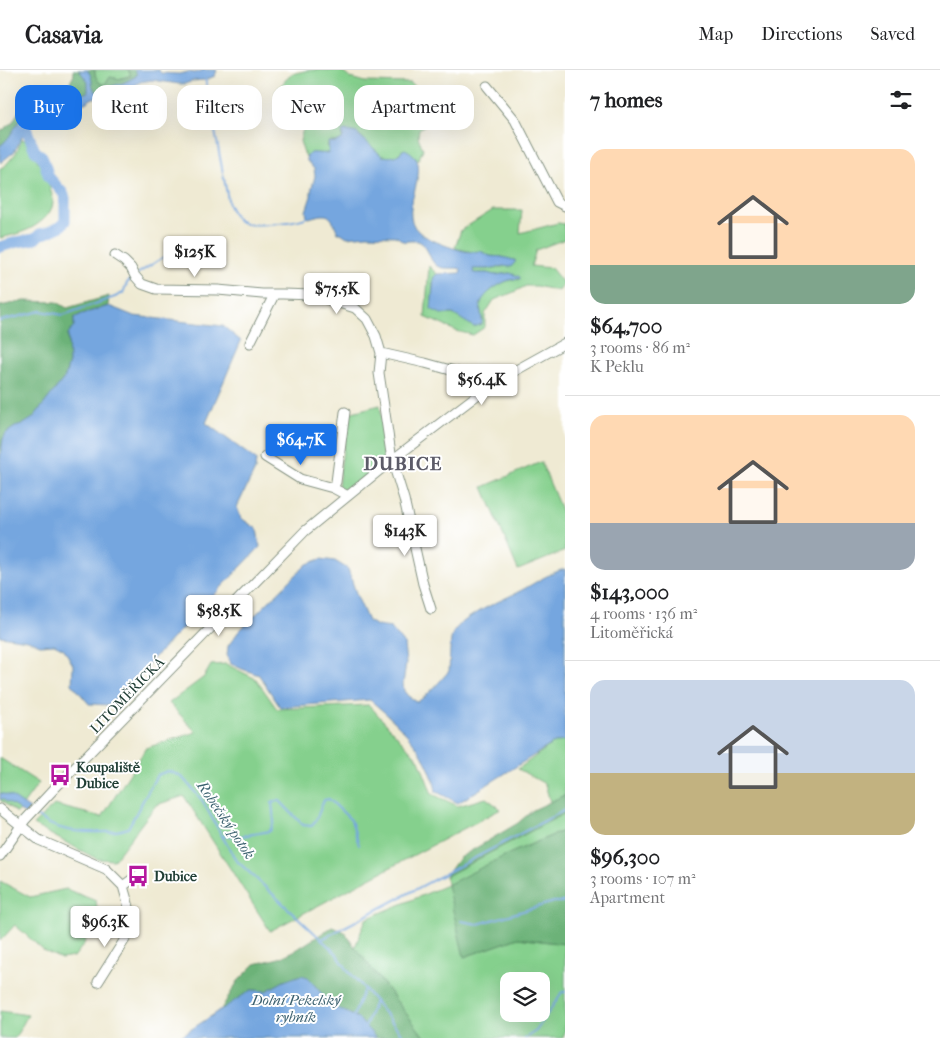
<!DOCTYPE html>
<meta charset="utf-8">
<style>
:root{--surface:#fff;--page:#f2f2f2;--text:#202124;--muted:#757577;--line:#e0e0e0;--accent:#1a73e8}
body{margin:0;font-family:"IM FELL French Canon",serif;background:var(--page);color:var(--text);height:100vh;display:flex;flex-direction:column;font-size:19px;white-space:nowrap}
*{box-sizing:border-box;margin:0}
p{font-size:16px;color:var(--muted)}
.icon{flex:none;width:28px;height:28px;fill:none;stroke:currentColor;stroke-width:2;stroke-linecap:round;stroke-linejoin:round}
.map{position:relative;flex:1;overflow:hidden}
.drawer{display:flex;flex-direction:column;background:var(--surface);width:375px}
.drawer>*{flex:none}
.top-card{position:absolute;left:15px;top:15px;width:475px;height:45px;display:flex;gap:10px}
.buttons{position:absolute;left:500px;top:902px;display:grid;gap:10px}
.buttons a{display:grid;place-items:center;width:50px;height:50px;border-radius:10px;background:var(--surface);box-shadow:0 5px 20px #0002;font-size:25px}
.price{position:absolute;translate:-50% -42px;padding:0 11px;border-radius:5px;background:#fff;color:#222;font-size:16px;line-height:32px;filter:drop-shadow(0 1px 2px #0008)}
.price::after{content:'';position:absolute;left:50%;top:30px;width:15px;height:11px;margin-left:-8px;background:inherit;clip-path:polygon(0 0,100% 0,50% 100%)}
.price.selected{background:var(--accent);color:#fff}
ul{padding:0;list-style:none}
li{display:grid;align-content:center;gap:10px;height:265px;padding:0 25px}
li+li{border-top:1px solid var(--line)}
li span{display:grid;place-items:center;height:155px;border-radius:15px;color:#555}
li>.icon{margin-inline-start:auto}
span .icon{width:90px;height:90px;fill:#fffc;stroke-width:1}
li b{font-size:21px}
h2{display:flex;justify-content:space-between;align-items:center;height:60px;padding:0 25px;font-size:21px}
.pill{padding:0 18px;border-radius:15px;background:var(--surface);box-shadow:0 5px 20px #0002;font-size:18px;line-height:45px}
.pill.selected{background:var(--accent);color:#fff}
header{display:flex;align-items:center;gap:30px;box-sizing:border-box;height:70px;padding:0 25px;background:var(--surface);border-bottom:1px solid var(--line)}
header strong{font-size:24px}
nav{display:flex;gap:28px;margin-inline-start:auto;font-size:18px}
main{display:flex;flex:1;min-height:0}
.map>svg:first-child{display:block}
.green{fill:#85d08d;stroke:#528660;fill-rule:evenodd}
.forest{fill:#6cb278;stroke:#467856}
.water{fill:#74a6df;stroke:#4a728a}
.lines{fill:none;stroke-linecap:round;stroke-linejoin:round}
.stream{stroke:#74a6df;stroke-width:2}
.river{stroke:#74a6df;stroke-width:11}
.minor-casing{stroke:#879484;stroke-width:11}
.minor{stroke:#fff;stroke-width:9}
.labels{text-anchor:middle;stroke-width:4;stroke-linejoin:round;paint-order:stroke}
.street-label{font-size:14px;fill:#1f3d34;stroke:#fff}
.poi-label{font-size:14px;font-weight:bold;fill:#1f3d34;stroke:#fff;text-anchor:start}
.water-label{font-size:15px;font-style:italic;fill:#3d6270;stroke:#fff}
.district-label{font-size:19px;font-weight:bold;letter-spacing:1px;fill:#5c5b68;stroke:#fff}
</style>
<header>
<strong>Casavia</strong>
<nav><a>Map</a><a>Directions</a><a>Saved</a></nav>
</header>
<main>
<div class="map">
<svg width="565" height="968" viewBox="0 0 565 968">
<rect width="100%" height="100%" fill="#fff"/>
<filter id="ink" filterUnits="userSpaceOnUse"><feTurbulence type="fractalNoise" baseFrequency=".02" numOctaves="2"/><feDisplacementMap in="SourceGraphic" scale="10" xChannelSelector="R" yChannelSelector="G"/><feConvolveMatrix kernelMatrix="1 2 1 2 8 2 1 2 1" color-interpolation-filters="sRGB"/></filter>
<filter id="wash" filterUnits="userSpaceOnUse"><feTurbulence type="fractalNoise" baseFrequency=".0096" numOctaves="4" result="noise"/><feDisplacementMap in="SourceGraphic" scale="20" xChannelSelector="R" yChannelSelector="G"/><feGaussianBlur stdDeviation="1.12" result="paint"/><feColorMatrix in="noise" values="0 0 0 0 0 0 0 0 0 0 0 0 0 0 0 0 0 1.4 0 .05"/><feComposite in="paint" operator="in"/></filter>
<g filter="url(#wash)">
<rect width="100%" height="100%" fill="#efead3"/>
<path class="green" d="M95 0H128L131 5 119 9 115 8 108 10 105 14H101C97 9 94 6 95 0Z
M309 0H340L350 8 365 12 411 13 439 46 419 59 418 67 423 79 418 91 415 86 402 80C396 88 392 87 382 86L357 63 342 62 343 65 342 69 336 72 331 71 327 75 330 82C324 85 316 82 310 83L306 87 303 81 300 71 303 59 300 53 280 33 275 31 276 21 291 4Z
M22 69 27 71C34 85 54 117 53 133 52 145 37 156 27 160 18 164 9 166 0 168V98L4 97 16 83Z
M493 140H522L520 163 558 153 565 154V169L536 180 531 196 551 198 564 214 559 221 536 216H526L514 222 494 230 485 244V257L473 265 456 261 425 247 429 196 437 204 434 207 433 209 432 231 445 244H451L483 250C481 244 479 236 482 230 487 221 509 206 519 210L510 203 495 205 487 203H473V199C479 198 484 200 490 199 497 198 504 196 511 196L515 190 506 189 503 187 489 186 480 181 472 182 455 178 461 160Z
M380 335 388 388 347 421 338 416 348 343Z
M541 392 565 449V481L518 500 483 417Z
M226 594 256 609 277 639 369 635 419 690 432 724 458 736 486 728 501 739 270 861 184 726 156 735 114 790 97 789 33 755 54 735 102 747 146 678 196 662 169 633 204 607 211 595Z
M565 670V725L550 732 545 714 518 699 552 674Z
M0 688 39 713 17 743 0 730Z
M565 743V760L506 785 464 887 518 868 565 874V961L563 968H425L355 877 366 849 447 815 446 806ZM509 911H541V944H509Z
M0 811 30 827 66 819 96 831 97 838 84 874 74 887 61 889 44 881 15 855 0 871Z
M0 941 28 945 15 968H0Z"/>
<path class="forest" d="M73 0H79L88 12V22C80 25 73 25 65 26 61 27 58 29 54 29 47 30 41 31 35 34 20 45 15 65 0 76V62L12 53 23 34 37 25 56 18 68 16 74 5Z
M87 0H95C94 6 97 9 101 14H105L108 10 110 7 119 9 131 6 128 0H134L137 2 135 7 123 13 105 18 96 22C90 16 93 6 87 0Z
M109 226 108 236 82 244 74 248V256L68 265 69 292 65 307 33 348 22 355 15 357 6 363 3 369 2 375V379L0 389V236L24 231 57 232 67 238Z
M565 725V743L446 806 459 788 518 753 533 740Z
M565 760V874L518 868 464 887 447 815 506 785Z
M332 857 345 862 355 877 425 968H376L358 948 331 935 308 907 284 911 266 921 251 920 220 941 238 911 255 894 279 888 296 880Z"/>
<path class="water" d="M79 0H87C95 8 89 15 96 22L105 18 123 13 135 7 137 3 134 0H159V1L161 3 179 4 188 2 195 3 204 0H217L215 6 205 10 193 11 185 14H179L152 10 140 12 133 17 122 21 106 26 93 28 85 33 64 40 47 41 37 45 26 60 14 82 0 93V76C14 66 18 46 31 37 48 25 70 29 88 22V12Z
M345 60 357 63 382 86C392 87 396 88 403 80L405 79C440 95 393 139 419 162 428 170 460 182 472 182 473 182 479 181 480 181 484 182 487 185 490 186 494 187 498 186 502 187 506 188 512 189 516 191L511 197 503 196 488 199H473L474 203H487L495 205 510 203 520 207V209C509 206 484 222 481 233 479 240 483 247 482 254L474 257 453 244H441L431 239 434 207 437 204 460 203 461 199C454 197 444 200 437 196 428 190 429 175 418 171 413 170 407 172 402 171L399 168 395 166 367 165 347 167 341 163H338C330 144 330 142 309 148L307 147 306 141 311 126V121L315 106 314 99 307 91 306 87 310 83C316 82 324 85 329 82L328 72H336L342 69 343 65 342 61Z
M109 236 134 246 223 256 241 271 206 353 256 390 255 400 237 437 241 448 257 459 260 477 109 635 89 634 72 614 73 595 64 579 54 574 40 575 28 570 0 566V389L3 369 6 363 15 357 22 355 33 348 65 307 69 292 68 265 74 256V248L82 244Z
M321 489 335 491 348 499 357 526 368 551 377 556 391 558 404 574 406 593 403 614 404 621 408 626 417 632C430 624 439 612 449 601 450 592 449 570 453 563 462 546 503 530 520 521 535 513 549 503 565 499V670L552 674 458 733 435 721 436 720C427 680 400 655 370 630L280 637 259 605 242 599 231 594 227 585 228 576 239 561 307 494Z
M0 723 11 726 30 739 25 745 17 738 2 729H0Z
M301 905 308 907 331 935 358 948 376 968H178L251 920 266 921 284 911Z"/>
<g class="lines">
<path class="stream" d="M205 8 229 135C232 142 236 151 244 153 253 157 298 152 307 147
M137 204 173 181 182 173 188 171H197L200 174
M0 251 41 241 63 245 115 227 123 223 127 213 133 207
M35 745C43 751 54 757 64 759 81 763 112 764 128 758L157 705 168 701 181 706 202 730 222 766 236 790 336 883 349 902 364 918 405 968
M223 766 236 767 270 761 274 752 272 733 279 730 303 755 311 756 316 750 324 730 329 729 351 750 359 775
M461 851 478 854 554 832H565
M322 869 565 740
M353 947 364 919
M365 957 375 931
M525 968 536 961 562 922H565"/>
<path class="river" d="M0 177 17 172 35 169 40 164 46 163 61 156 65 151V128L63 123 49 107 42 86 35 81 26 58 24 54"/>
</g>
</g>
<g filter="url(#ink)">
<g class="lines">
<g class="minor-casing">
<path id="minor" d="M487 16 515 50 557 132 565 136
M115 185 124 191 131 198 135 206 142 214 156 219 218 220 262 224H283L313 225 355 238 367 249 376 266 381 283 379 303 392 390 404 429 423 514 431 539
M250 273 274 225
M381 283 425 293 483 309 493 313
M345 342 336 412 333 418 348 426
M265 387 300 409 333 418
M0 739 39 770 106 799 123 816 129 837 130 853 127 866 98 912
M0 786 25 750 55 718 305 461 392 390 493 313 565 273
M123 816 141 803"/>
</g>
<use href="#minor" class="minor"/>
</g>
</g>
<defs>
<g id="bus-bare" transform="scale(1.725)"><path d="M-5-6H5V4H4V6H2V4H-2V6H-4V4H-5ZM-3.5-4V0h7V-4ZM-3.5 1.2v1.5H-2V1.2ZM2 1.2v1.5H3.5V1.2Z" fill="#b5179e" stroke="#fff" stroke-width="2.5" paint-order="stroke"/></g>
</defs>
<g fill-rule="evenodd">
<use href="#bus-bare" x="60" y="705"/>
<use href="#bus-bare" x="138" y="806"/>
</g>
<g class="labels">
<g class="street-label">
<text transform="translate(127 625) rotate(-46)" y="5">LITOMĚŘICKÁ</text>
</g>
<g class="poi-label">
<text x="76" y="702">Koupaliště<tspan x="76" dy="16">Dubice</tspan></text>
<text x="154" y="811">Dubice</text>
</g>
<g class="water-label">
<text transform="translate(226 750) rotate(56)" y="5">Robečský potok</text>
<text x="296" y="935">Dolní Pekelský<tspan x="296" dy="17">rybník</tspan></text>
</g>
<g class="district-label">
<text x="403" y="400">DUBICE</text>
</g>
</g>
</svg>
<div class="buttons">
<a><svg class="icon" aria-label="layers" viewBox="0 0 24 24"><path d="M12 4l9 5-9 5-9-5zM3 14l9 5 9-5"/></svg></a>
</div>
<b class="price" style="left:195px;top:208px">$125K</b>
<b class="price" style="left:337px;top:245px">$75.5K</b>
<b class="price" style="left:482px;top:336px">$56.4K</b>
<b class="price selected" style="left:301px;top:396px">$64.7K</b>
<b class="price" style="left:405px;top:487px">$143K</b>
<b class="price" style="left:219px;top:567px">$58.5K</b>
<b class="price" style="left:105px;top:878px">$96.3K</b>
<div class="top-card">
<a class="pill selected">Buy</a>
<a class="pill">Rent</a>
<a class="pill">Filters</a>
<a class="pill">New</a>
<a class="pill">Apartment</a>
</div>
</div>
<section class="drawer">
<h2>7 homes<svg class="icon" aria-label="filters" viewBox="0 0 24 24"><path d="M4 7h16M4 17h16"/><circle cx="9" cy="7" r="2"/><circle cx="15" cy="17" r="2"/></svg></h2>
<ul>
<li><span style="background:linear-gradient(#ffd9b3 75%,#7fa58c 0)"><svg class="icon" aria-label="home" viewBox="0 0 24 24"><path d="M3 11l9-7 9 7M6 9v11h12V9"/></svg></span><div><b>$64,700</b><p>3 rooms · 86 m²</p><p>K Peklu</p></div></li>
<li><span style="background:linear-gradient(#ffd9b3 70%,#9aa5b1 0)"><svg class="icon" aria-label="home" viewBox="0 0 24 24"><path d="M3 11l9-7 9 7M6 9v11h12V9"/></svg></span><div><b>$143,000</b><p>4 rooms · 136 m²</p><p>Litoměřická</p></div></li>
<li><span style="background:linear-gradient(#c9d6e8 60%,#c2b280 0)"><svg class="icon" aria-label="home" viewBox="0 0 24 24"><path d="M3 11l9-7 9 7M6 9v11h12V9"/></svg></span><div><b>$96,300</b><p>3 rooms · 107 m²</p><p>Apartment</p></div></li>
</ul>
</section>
</main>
